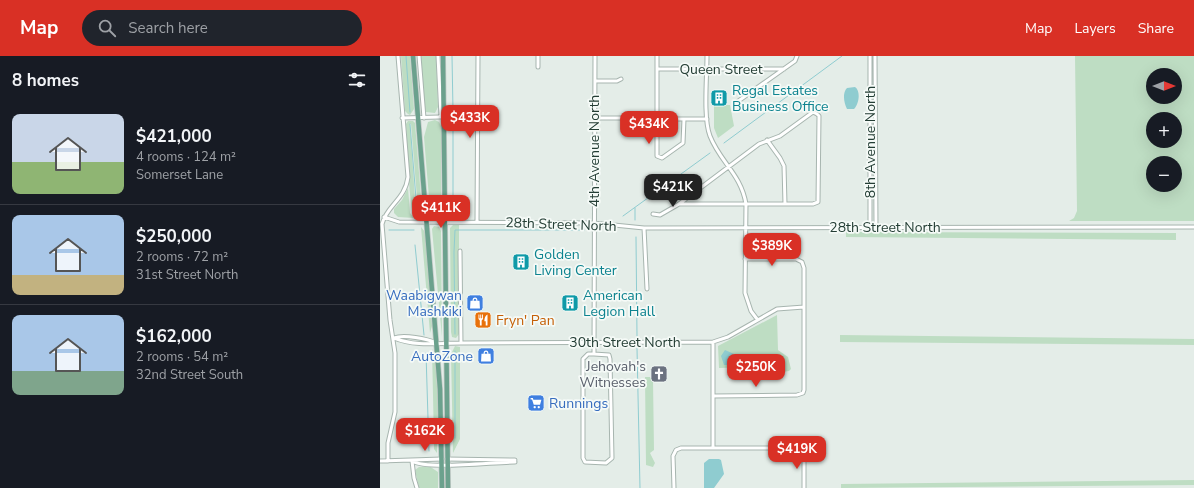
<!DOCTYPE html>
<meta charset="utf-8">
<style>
:root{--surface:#171b24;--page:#20242c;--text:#f1f3f6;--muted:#9ea1a6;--line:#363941;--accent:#d93025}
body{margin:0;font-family:"Nunito Sans",sans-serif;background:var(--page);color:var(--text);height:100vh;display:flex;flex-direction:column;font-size:15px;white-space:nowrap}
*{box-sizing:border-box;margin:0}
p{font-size:13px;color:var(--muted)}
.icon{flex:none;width:22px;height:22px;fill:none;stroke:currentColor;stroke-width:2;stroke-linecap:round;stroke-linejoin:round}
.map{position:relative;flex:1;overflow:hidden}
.drawer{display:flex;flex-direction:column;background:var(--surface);width:380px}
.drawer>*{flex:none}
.needle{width:26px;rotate:90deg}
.buttons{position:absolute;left:766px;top:12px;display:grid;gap:8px}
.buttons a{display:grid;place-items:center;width:36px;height:36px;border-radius:50%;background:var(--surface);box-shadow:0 4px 16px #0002;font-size:20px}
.price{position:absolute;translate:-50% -34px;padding:0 9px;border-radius:8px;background:var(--accent);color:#fff;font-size:13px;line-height:26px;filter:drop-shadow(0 1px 2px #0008)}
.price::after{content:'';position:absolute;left:50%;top:24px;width:12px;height:9px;margin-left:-6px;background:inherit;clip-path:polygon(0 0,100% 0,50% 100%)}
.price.selected{background:#222;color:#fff}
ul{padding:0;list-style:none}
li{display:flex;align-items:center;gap:12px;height:100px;padding:0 12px}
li+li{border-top:1px solid var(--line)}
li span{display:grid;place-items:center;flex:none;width:112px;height:80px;border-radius:8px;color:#555}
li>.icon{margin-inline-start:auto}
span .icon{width:48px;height:48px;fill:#fffc;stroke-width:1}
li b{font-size:17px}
h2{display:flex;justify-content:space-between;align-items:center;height:48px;padding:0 12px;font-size:17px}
header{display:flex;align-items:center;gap:24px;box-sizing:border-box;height:56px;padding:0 20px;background:var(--accent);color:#fff}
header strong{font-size:19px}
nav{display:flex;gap:22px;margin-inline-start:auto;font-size:14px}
.search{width:280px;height:36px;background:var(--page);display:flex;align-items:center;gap:10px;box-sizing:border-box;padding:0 14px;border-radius:22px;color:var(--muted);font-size:15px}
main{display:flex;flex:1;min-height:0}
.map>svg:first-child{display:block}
.green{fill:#beddc3;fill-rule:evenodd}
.water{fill:#8fccd0}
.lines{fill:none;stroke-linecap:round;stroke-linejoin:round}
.stream{stroke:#8fccd0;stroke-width:1}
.street-casing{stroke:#a7b5af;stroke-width:5}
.primary-casing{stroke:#c2c9c6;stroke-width:6}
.street{stroke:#fff;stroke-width:3}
.primary{stroke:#6ba18d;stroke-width:4.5}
.labels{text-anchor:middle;stroke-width:3.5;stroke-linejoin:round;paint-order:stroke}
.street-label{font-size:14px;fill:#243e35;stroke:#f5faf7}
.culture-label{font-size:14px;fill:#0d838f;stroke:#f5faf7;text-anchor:start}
.shop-label{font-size:14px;fill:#366cbe;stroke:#f5faf7;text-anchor:end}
.food-label{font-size:14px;fill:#c56008;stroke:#f5faf7;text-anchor:start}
.worship-label{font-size:14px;fill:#5b616d;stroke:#f5faf7;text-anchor:end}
</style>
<header>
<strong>Map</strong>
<div class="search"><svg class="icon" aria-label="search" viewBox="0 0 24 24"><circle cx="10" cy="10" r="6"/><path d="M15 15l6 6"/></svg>Search here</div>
<nav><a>Map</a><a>Layers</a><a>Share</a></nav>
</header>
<main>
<section class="drawer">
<h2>8 homes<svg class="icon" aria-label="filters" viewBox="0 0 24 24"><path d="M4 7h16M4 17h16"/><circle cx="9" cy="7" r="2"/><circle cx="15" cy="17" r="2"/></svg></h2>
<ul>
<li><span style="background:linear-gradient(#c9d6e8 60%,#8fb573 0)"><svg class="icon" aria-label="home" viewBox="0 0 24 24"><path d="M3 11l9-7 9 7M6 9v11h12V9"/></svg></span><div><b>$421,000</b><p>4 rooms · 124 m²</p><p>Somerset Lane</p></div></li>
<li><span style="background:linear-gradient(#a9c7e8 75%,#c2b280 0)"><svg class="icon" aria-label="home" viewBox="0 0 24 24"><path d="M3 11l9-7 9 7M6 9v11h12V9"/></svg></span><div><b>$250,000</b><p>2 rooms · 72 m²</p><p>31st Street North</p></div></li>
<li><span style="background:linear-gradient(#a9c7e8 70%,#7fa58c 0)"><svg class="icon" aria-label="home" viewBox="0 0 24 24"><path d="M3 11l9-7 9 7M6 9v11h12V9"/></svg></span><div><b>$162,000</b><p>2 rooms · 54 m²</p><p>32nd Street South</p></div></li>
</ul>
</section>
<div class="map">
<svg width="814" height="432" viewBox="0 0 814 432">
<rect width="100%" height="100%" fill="#e4ede8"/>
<path class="green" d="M21 0H30L34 53 30 59 28 58 25 55Z
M40 0H56L58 51 55 57 46 56 45 53Z
M695 0H814V165H689L694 162 697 155ZM773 19H795V41H773ZM773 63H795V85H773ZM773 107H795V129H773Z
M334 49H350L354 70 338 82 334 72Z
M55 64 59 66 61 70V156L56 161 51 158 50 154 44 81 48 66Z
M28 65H33L35 67 42 154 41 159 36 162 33 158 35 148 36 157 38 154 31 68H30L35 143 32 155C28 127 28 97 26 68Z
M28 132 30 157 34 162 18 161 14 157V153L22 144Z
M73 169H79V278L76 282 72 281 71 276 70 172Z
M54 170 59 171 61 175 62 281 52 173Z
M41 171 45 176 52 270 50 277Z
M466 176 796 177V184L466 181Z
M397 259 398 294 408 301 411 313 409 315 386 318 377 311 339 312 338 290Z
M460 279 814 283V289L460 286Z
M75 290 80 291V383L73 397 71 298Z
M52 293 55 300 58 346 57 397 54 393V386Z
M265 321H270L273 324 274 394 270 397 275 407 273 411 266 409Z
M49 410 58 416V432H39L35 414 39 411Z
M814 424V429L461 432V428Z"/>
<path class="water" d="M475 31C481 35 479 48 474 53H467C464 47 462 37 467 32Z
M345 294 361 301V307L357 309H344L341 300Z
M329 403H339L341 404 344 418 334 432H324V407Z"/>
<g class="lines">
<path class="stream" d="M26 0 30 56
M72 0 73 54
M73 66V148L74 156
M30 68 37 155
M344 87 462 0
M255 152V164
M243 160 330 97
M9 174H34
M256 181 257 280
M35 189 44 279
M75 278 74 196 75 174H204
M257 292 260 432
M75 295V382
M46 297 49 395"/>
<g class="street-casing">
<path id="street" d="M39 0 44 62
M58 0 61 61
M277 0V100L282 102 303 87 304 63
M327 0C327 21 323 62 330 80 340 106 361 118 366 148L365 237 371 255 377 263
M490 0V171
M495 0 496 171
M158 11V0
M277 13H404
M215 25H237L241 23
M357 46 415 5 417 0
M433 56 437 58 439 60 438 146 433 148H299L379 88 400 80Z
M22 62 97 60
M214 62H259
M276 63H327
M387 84 400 102 404 110 405 148
M273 158 280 159 299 148
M4 161 19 166 214 167 264 172 814 171
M97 166 98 0
M264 172 267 233
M80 195 81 287
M14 282C36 291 58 287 81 287L333 286 348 281 397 253 424 251
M14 282C24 278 47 283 57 287
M333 286V392
M214 298 229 299 230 303 232 402 226 407 205 406 203 402V303L208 298H214L215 0
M333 340 417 339 423 337 424 334V212L422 206 416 203H365
M67 403 135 404
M0 405 62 403
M8 405V387L15 356V297L10 264 2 168C7 149 25 144 28 121L18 0
M32 405C46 414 114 406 135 406
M32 405 34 422 37 432
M294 432 293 400 296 394 301 392H416L422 394 424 399V432"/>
</g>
<g class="primary-casing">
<path id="primary" d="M33 0 60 333 62 432
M63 0 68 432"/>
</g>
<use href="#street" class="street"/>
<use href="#primary" class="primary"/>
</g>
<defs>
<g id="building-square" transform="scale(0.9)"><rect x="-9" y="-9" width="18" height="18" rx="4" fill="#0f9aa8" stroke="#f5faf7"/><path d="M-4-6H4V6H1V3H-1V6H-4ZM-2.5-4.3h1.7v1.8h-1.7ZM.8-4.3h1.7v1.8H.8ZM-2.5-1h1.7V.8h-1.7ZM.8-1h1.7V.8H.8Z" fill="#fff"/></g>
<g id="shop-square" transform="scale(0.9)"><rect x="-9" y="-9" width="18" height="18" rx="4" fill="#3f7fe0" stroke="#f5faf7"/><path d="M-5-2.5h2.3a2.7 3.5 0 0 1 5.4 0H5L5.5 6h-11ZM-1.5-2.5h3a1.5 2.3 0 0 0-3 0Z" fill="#fff"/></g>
<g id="restaurant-square" transform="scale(0.9)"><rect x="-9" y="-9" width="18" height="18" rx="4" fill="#e8710a" stroke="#f5faf7"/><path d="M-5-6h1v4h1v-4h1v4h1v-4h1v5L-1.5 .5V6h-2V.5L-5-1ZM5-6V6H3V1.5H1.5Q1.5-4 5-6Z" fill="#fff"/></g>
<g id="church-square" transform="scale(0.9)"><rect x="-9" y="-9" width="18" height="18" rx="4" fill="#6b7280" stroke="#f5faf7"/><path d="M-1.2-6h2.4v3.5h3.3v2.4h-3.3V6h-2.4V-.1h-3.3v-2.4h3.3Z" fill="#fff"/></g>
<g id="supermarket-square" transform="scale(0.9)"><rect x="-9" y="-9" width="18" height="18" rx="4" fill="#3f7fe0" stroke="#f5faf7"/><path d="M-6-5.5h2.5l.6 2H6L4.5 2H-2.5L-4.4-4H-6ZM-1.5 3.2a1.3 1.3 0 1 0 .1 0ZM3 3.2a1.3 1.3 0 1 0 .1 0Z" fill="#fff"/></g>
</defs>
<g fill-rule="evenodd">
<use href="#building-square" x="339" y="42"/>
<use href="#building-square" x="141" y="206"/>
<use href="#shop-square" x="95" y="247"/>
<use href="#building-square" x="190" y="247"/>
<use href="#restaurant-square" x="103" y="264"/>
<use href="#shop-square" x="106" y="300"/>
<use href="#church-square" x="279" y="318"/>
<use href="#supermarket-square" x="156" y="347"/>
</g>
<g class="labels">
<g class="street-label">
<text x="341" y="18">Queen Street</text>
<text transform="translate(490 86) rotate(-90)" y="5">8th Avenue North</text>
<text transform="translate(214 95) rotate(-90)" y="5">4th Avenue North</text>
<text transform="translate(181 168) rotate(2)" y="5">28th Street North</text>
<text x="505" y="176">28th Street North</text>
<text x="245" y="291">30th Street North</text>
</g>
<g class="culture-label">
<text x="352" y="39">Regal Estates<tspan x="352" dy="16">Business Office</tspan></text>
<text x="154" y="203">Golden<tspan x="154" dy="16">Living Center</tspan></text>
<text x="203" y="244">American<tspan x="203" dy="16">Legion Hall</tspan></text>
</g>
<g class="shop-label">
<text x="82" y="244">Waabigwan<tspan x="82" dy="16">Mashkiki</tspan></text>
<text x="93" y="305">AutoZone</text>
<text x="169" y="352" text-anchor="start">Runnings</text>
</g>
<g class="food-label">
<text x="116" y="269">Fryn' Pan</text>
</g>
<g class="worship-label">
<text x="266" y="315">Jehovah's<tspan x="266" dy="16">Witnesses</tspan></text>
</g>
</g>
</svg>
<div class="buttons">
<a><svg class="needle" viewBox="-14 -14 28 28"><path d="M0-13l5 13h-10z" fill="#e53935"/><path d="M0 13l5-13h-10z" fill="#9ea1a6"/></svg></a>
<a>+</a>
<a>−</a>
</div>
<b class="price" style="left:90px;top:83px">$433K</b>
<b class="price" style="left:269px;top:89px">$434K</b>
<b class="price selected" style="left:293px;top:152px">$421K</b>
<b class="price" style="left:61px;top:173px">$411K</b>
<b class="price" style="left:392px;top:211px">$389K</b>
<b class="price" style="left:376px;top:332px">$250K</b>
<b class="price" style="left:45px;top:396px">$162K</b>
<b class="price" style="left:417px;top:414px">$419K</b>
</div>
</main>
